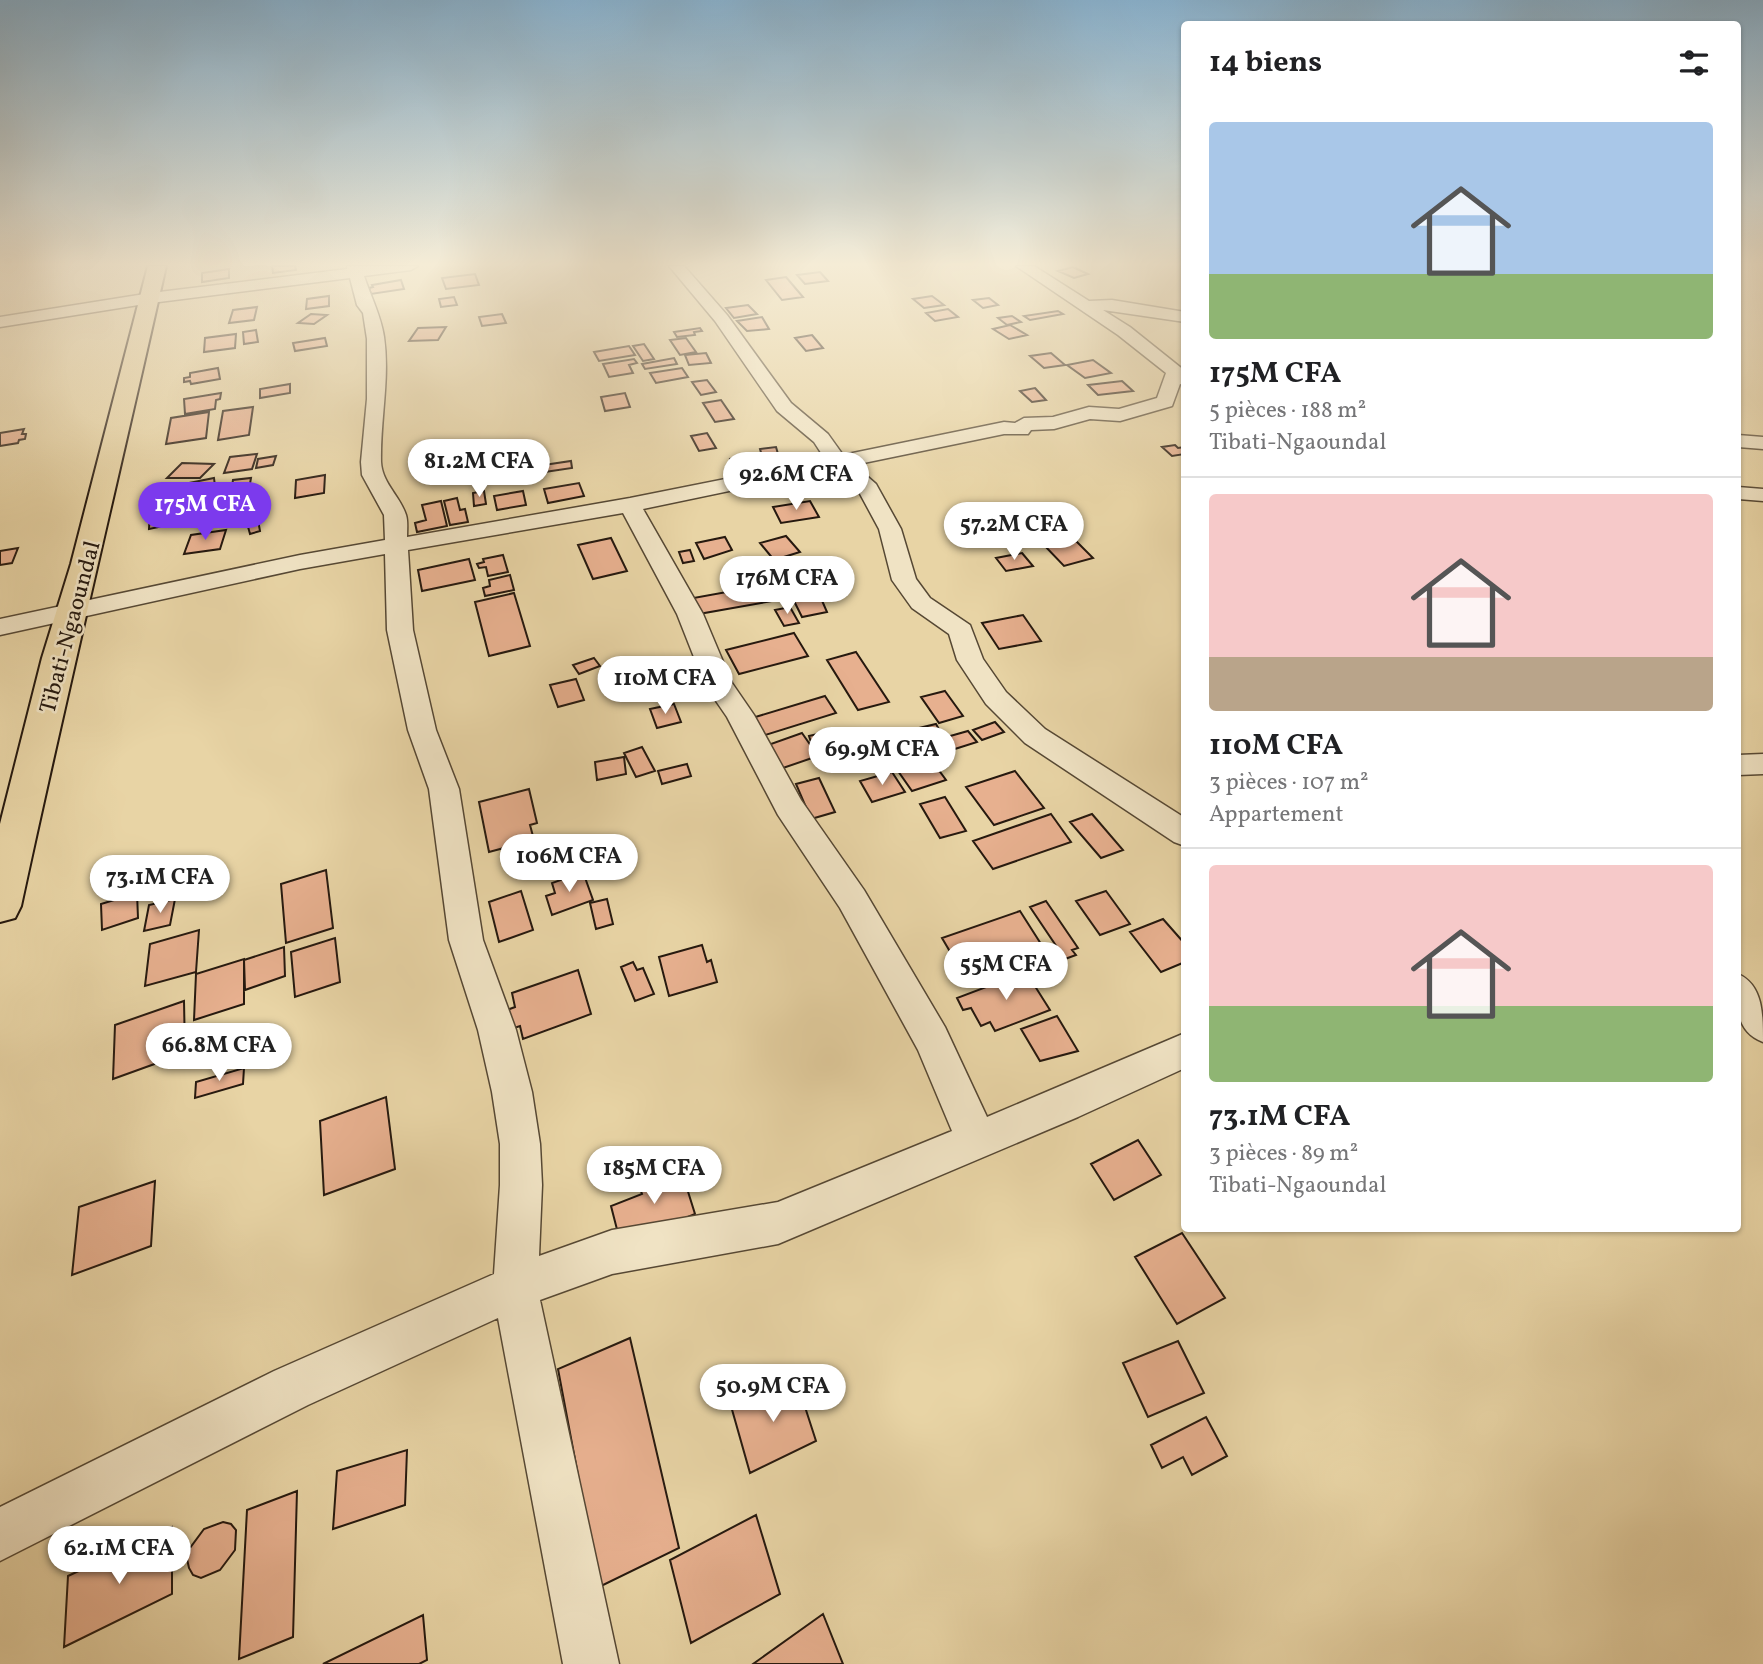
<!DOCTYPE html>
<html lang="fr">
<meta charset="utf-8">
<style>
:root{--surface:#fff;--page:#f2f2f2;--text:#202124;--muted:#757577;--line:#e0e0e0;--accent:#7c3aed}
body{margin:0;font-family:Vollkorn,serif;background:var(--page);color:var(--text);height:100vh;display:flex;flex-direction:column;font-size:26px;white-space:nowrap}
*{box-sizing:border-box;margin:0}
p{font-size:23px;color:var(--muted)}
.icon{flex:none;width:38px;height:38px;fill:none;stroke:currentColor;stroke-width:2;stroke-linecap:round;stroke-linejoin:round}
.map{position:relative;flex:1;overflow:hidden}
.sheet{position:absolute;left:1181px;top:21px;width:560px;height:1211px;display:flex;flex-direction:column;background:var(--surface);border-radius:7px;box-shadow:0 2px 5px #0004}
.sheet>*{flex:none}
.price{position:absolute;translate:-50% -60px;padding:0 16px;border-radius:24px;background:#fff;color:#222;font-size:23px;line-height:46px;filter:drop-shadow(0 2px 4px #0008)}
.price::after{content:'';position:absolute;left:50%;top:42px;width:21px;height:16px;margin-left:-10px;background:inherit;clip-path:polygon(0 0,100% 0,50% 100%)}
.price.current{background:var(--accent);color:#fff}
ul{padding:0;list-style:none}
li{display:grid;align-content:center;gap:14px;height:371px;padding:0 28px}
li+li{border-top:2px solid var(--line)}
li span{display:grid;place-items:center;height:217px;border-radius:7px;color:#555}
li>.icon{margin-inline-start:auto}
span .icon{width:126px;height:126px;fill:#fffc;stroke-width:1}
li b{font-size:30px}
h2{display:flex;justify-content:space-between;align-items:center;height:84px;padding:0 28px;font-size:30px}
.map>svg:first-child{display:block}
.building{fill:#e7b08f;stroke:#26190f;stroke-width:2}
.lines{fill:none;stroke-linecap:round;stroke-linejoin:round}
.street-casing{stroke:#564834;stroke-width:3}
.highway-casing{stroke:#26190f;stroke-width:4}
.street{fill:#f0e3c4;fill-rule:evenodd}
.highway{fill:#e8d4a5;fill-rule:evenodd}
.labels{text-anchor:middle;stroke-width:5;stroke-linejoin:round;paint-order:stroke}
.far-street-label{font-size:23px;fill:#26190f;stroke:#f0e3c4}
</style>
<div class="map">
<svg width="1763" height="1664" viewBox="0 0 1763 1664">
<rect width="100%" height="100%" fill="#e8d4a5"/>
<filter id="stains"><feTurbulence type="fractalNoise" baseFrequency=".00286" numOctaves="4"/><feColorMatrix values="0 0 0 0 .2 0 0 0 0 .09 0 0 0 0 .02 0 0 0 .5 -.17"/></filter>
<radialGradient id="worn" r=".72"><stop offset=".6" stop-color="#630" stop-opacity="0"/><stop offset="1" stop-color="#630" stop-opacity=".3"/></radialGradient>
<path class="building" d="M272 266H295L296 270 273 273Z
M1073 267 1088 274 1074 278 1058 271Z
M229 269V278L202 282V273Z
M820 272 828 281 805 284 797 275Z
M475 274 479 285 446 289 442 278Z
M786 277 803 297 782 300 766 280Z
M401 280 404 289 371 294 369 288 373 287 372 285Z
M329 296V306L306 309 307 299Z
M932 296 944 305 924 308 913 299Z
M454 297 457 305 441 307 439 299Z
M989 298 998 305 983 308 973 300Z
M748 305 757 314 734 318 726 308Z
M257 307 254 320 229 323 233 310Z
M948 309 958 317 935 321 926 313Z
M1058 311 1063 314 1030 320 1024 316Z
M311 314 327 315 314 324 298 323Z
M502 314 506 323 482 326 479 317Z
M1012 316 1021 322 1007 325 998 318Z
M762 317 769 329 747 331 737 321Z
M1010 325 1027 335 1009 339 993 329Z
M446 327 438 340 409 341 418 328Z
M700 328 702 331 694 332 695 335 677 337 674 332Z
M256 330 258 342 244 344 243 332Z
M236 334 235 348 204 352 205 338Z
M812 335 823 348 806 351 795 338Z
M325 338 327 346 295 351 293 343Z
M686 338 696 352 680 355 670 340Z
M644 344 654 359 643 361 633 346Z
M629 346 635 355 599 361 594 352Z
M706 353 711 363 689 365 685 355Z
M1051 353 1065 365 1044 368 1030 356Z
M674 358 677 364 645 369 642 364Z
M634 359 637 363 629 365 633 373 609 377 603 364Z
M1093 360 1111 373 1085 378 1067 365Z
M218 368 220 379 191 384 190 381 184 382V378L190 377V373Z
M682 368 688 377 656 383 650 373Z
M707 380 716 392 701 395 692 382Z
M1122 381 1133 391 1098 395 1088 385Z
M290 384V393L260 398V389Z
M1035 388 1046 400 1032 402 1020 391Z
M221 393 220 399 216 400 215 409 185 414 184 399Z
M625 393 630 407 605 411 601 397Z
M721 400 734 419 715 422 703 403Z
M253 407 249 435 218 440 223 411Z
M209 412 206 438 166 444 171 418Z
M24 429 22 434H26L25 439 19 440 18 443 0 446V433Z
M707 433 716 448 699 451 691 436Z
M1175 445 1178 448 1185 447V454L1172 456 1162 447Z
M776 447 778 454 762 456 760 449Z
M257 454 252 469 224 473 230 457Z
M276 456 273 465 256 468 258 459Z
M751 457 752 469 732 471 730 459Z
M571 461 572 468 531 474 530 467Z
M182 463 214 464 200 478H167Z
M325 475 324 493 295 498 296 480Z
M214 478 216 494 170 503 169 487Z
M251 478 249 489 231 492 233 480Z
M579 483 584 496 548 503 544 489Z
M484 491 486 504 474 506 473 493Z
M523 491 526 505 497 510 494 496Z
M243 493 245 510 213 516 212 500Z
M457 498 460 510 465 509 468 522 450 525 444 501Z
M206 500V517L149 529 150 511Z
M441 501 447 526 417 532 415 523 426 520 422 505Z
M810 501 819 517 781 523 773 507Z
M258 520 260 531 250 534 247 523Z
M226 530 220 549 184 554 191 535Z
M786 536 800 552 774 560 760 543Z
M725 537 732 550 704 559 696 543Z
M1072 537 1093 558 1064 566 1043 544Z
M611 538 627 571 593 579 578 545Z
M18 548 12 563 0 565V551Z
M690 550 694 561 683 563 679 552Z
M1022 553 1033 566 1006 571 996 558Z
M503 555 508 572 488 576 486 567 479 568 477 564 484 562 483 559Z
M469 559 475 580 422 591 418 570Z
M811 565 821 583 795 589 785 571Z
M510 575 514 590 485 596 483 588 490 586 489 580Z
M782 582 789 598 693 615 688 599Z
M514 593 530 646 489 656 475 602Z
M820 596 827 612 802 617 794 601Z
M790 607 799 623 784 626 775 610Z
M1023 615 1041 641 999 649 982 623Z
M794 633 808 656 739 674 726 650Z
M856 652 889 702 858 710 827 660Z
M594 658 600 666 579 674 573 665Z
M645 658 659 686 629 695 623 683 616 685 612 676 619 674 615 666Z
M576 679 584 700 558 707 550 685Z
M945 691 963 716 939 723 921 697Z
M825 696 836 713 762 736 752 718Z
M674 704 681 722 657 728 650 709Z
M995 722 1004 732 982 740 973 730Z
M936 724 940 731 919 736 915 729Z
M831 731 833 736 811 742 809 736Z
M968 731 977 742 939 754 934 747 947 743 943 738Z
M802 733 818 756 780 769 768 745Z
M642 747 655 771 636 777 624 753Z
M924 750 946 780 912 791 891 761Z
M624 757 626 774 597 780 595 762Z
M687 764 691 776 662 784 658 771Z
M1015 771 1044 808 994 825 966 787Z
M892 772 905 792 872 802 860 781Z
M819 778 835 812 811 819 796 784Z
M529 789 537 823 530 825 534 840 489 852 479 802Z
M945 797 966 831 940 838 920 804Z
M1051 814 1071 842 993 869 973 841Z
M1092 814 1123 850 1101 858 1070 822Z
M326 870 333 928 286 943 281 884Z
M583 872 593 900 552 915 546 896 555 893 552 883Z
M521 891 533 930 499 942 489 902Z
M1106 891 1130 924 1100 935 1076 901Z
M137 893 138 918 102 930 101 904Z
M175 899 170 925 144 931 149 905Z
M607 899 613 924 596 929 590 903Z
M1046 901 1078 948 1072 950 1076 955 1065 959 1030 907Z
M1020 911 1041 944 962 972 942 938Z
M1163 919 1185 944V962L1161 972 1130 932Z
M199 930 196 972 145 986 150 944Z
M335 938 340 982 295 997 291 952Z
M702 945 707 962 711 960 717 982 669 996 659 957Z
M284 947 285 976 245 990 244 960Z
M244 959V1004L194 1020 196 974Z
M633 962 637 970 643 968 654 994 635 1001 621 967Z
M578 970 591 1014 523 1039 520 1026 511 1029 507 1010 515 1007 512 993Z
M1026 972 1050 1010 995 1031 990 1022 981 1026 971 1008 963 1010 957 998Z
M184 1001 185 1053 113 1079 115 1025Z
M1057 1016 1078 1051 1040 1061 1021 1029Z
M244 1068 243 1084 195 1098 196 1082Z
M386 1097 395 1169 324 1195 320 1121Z
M1138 1140 1161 1175 1114 1200 1091 1164Z
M680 1166 695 1214 621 1245 611 1206 642 1194 638 1183Z
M155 1181 151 1246 72 1275 79 1207Z
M1182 1233 1225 1298 1177 1324 1135 1257Z
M630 1338 679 1548 599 1587 558 1369Z
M1178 1341 1204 1393 1148 1417 1123 1363Z
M795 1376 816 1441 750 1473 731 1406Z
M1206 1417 1227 1456 1192 1475 1183 1457 1162 1468 1151 1445Z
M407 1450 405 1505 333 1529 337 1471Z
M297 1491 293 1637 239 1659 247 1510Z
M756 1515 780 1594 691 1643 670 1560Z
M223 1522 231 1524 236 1530 235 1550 220 1570 201 1578 193 1575 189 1568 187 1559 190 1548 204 1529Z
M172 1527V1594L64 1647 68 1576Z
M823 1614 843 1664H753Z
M423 1615 427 1660 419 1664H323Z"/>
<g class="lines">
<g class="street-casing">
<path id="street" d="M347 266H418L411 270 364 276C371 297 381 316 384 337 390 379 380 420 381 462 382 483 400 496 406 515 408 521 407 530 407 537L630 498 825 459 814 442 777 411 715 321 669 266H684L727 315 791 403 828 434 843 455 1004 422 1015 423 1024 418 1053 417 1089 407 1119 409 1157 398 1166 373 1118 335 1016 266H1034L1089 301 1112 300 1185 312V322L1103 310 1130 327 1185 371V385L1180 384 1172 406 1120 421 1090 419 1054 429 1031 430 1028 434H1004L854 465 876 484 901 529 916 579 930 598 970 625 983 659 1006 692 1045 729 1185 818V846L1174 842 1025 743 986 704 957 660 949 634 912 608 892 580 879 529 859 492 834 469 643 509 703 614 732 683 754 715 801 800 864 890 945 1027 987 1117 1185 1033V1068L1078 1117 778 1244 612 1274 540 1300 619 1664H563L498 1318 308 1405 0 1561V1507L274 1371 494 1274 500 1185V1144L492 1092 478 1030 449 940 429 789 408 730 387 630 385 554 300 569 0 635V619L300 555 385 540 384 515 362 475 361 462 367 399V339L363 313 357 305 350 278 151 303 0 327V317L151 293 347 269ZM623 513 677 614 705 685 727 717 778 815 840 908 918 1050 952 1131 778 1202 612 1230 539 1256 542 1185 540 1144 532 1092 516 1030 483 940 459 789 436 730 413 630 408 550Z
M1738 435 1763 437V449L1738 447Z
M1738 487 1763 489V501L1738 499Z
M1763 754V774L1738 775V755Z
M1738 974C1763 985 1763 1014 1763 1042 1733 1031 1737 1001 1738 974Z"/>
</g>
<g class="highway-casing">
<path id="highway" d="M148 266H166C118 480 67 692 21 906L15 918 0 922V824L42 658 71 564Z"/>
</g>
<use href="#street" class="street"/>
<use href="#highway" class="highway"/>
</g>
<linearGradient id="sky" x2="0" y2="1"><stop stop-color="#89b4d2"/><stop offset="0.53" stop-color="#f5ecd6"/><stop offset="1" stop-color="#f5ecd6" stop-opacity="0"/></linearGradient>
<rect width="1763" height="499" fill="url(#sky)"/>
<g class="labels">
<g class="far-street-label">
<text transform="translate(69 627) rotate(-75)" y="8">Tibati-Ngaoundal</text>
</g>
</g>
<rect width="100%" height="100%" filter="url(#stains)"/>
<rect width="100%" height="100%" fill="url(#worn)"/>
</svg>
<b class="price" style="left:479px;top:499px">81.2M CFA</b>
<b class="price" style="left:796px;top:512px">92.6M CFA</b>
<b class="price current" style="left:205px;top:542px">175M CFA</b>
<b class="price" style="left:1014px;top:562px">57.2M CFA</b>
<b class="price" style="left:787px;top:616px">176M CFA</b>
<b class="price" style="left:665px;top:716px">110M CFA</b>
<b class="price" style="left:882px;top:787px">69.9M CFA</b>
<b class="price" style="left:569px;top:894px">106M CFA</b>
<b class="price" style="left:160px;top:915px">73.1M CFA</b>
<b class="price" style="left:1006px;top:1002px">55M CFA</b>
<b class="price" style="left:219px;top:1083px">66.8M CFA</b>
<b class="price" style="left:654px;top:1206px">185M CFA</b>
<b class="price" style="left:773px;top:1424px">50.9M CFA</b>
<b class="price" style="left:119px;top:1586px">62.1M CFA</b>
<section class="sheet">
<h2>14 biens<svg class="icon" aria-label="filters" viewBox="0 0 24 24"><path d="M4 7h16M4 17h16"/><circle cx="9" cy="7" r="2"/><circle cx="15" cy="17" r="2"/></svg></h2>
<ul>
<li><span style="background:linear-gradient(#a9c7e8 70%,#8fb573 0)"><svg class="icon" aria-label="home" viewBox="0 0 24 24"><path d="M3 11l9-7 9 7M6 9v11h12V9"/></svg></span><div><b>175M CFA</b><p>5 pièces · 188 m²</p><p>Tibati-Ngaoundal</p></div></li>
<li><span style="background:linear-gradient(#f6c9c9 75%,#b9a48a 0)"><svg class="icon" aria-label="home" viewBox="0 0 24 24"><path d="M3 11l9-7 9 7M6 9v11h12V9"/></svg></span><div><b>110M CFA</b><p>3 pièces · 107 m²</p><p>Appartement</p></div></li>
<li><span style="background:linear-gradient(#f6c9c9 65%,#8fb573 0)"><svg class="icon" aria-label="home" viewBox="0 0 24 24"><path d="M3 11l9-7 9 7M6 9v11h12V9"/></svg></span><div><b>73.1M CFA</b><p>3 pièces · 89 m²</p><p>Tibati-Ngaoundal</p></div></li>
</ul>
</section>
</div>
